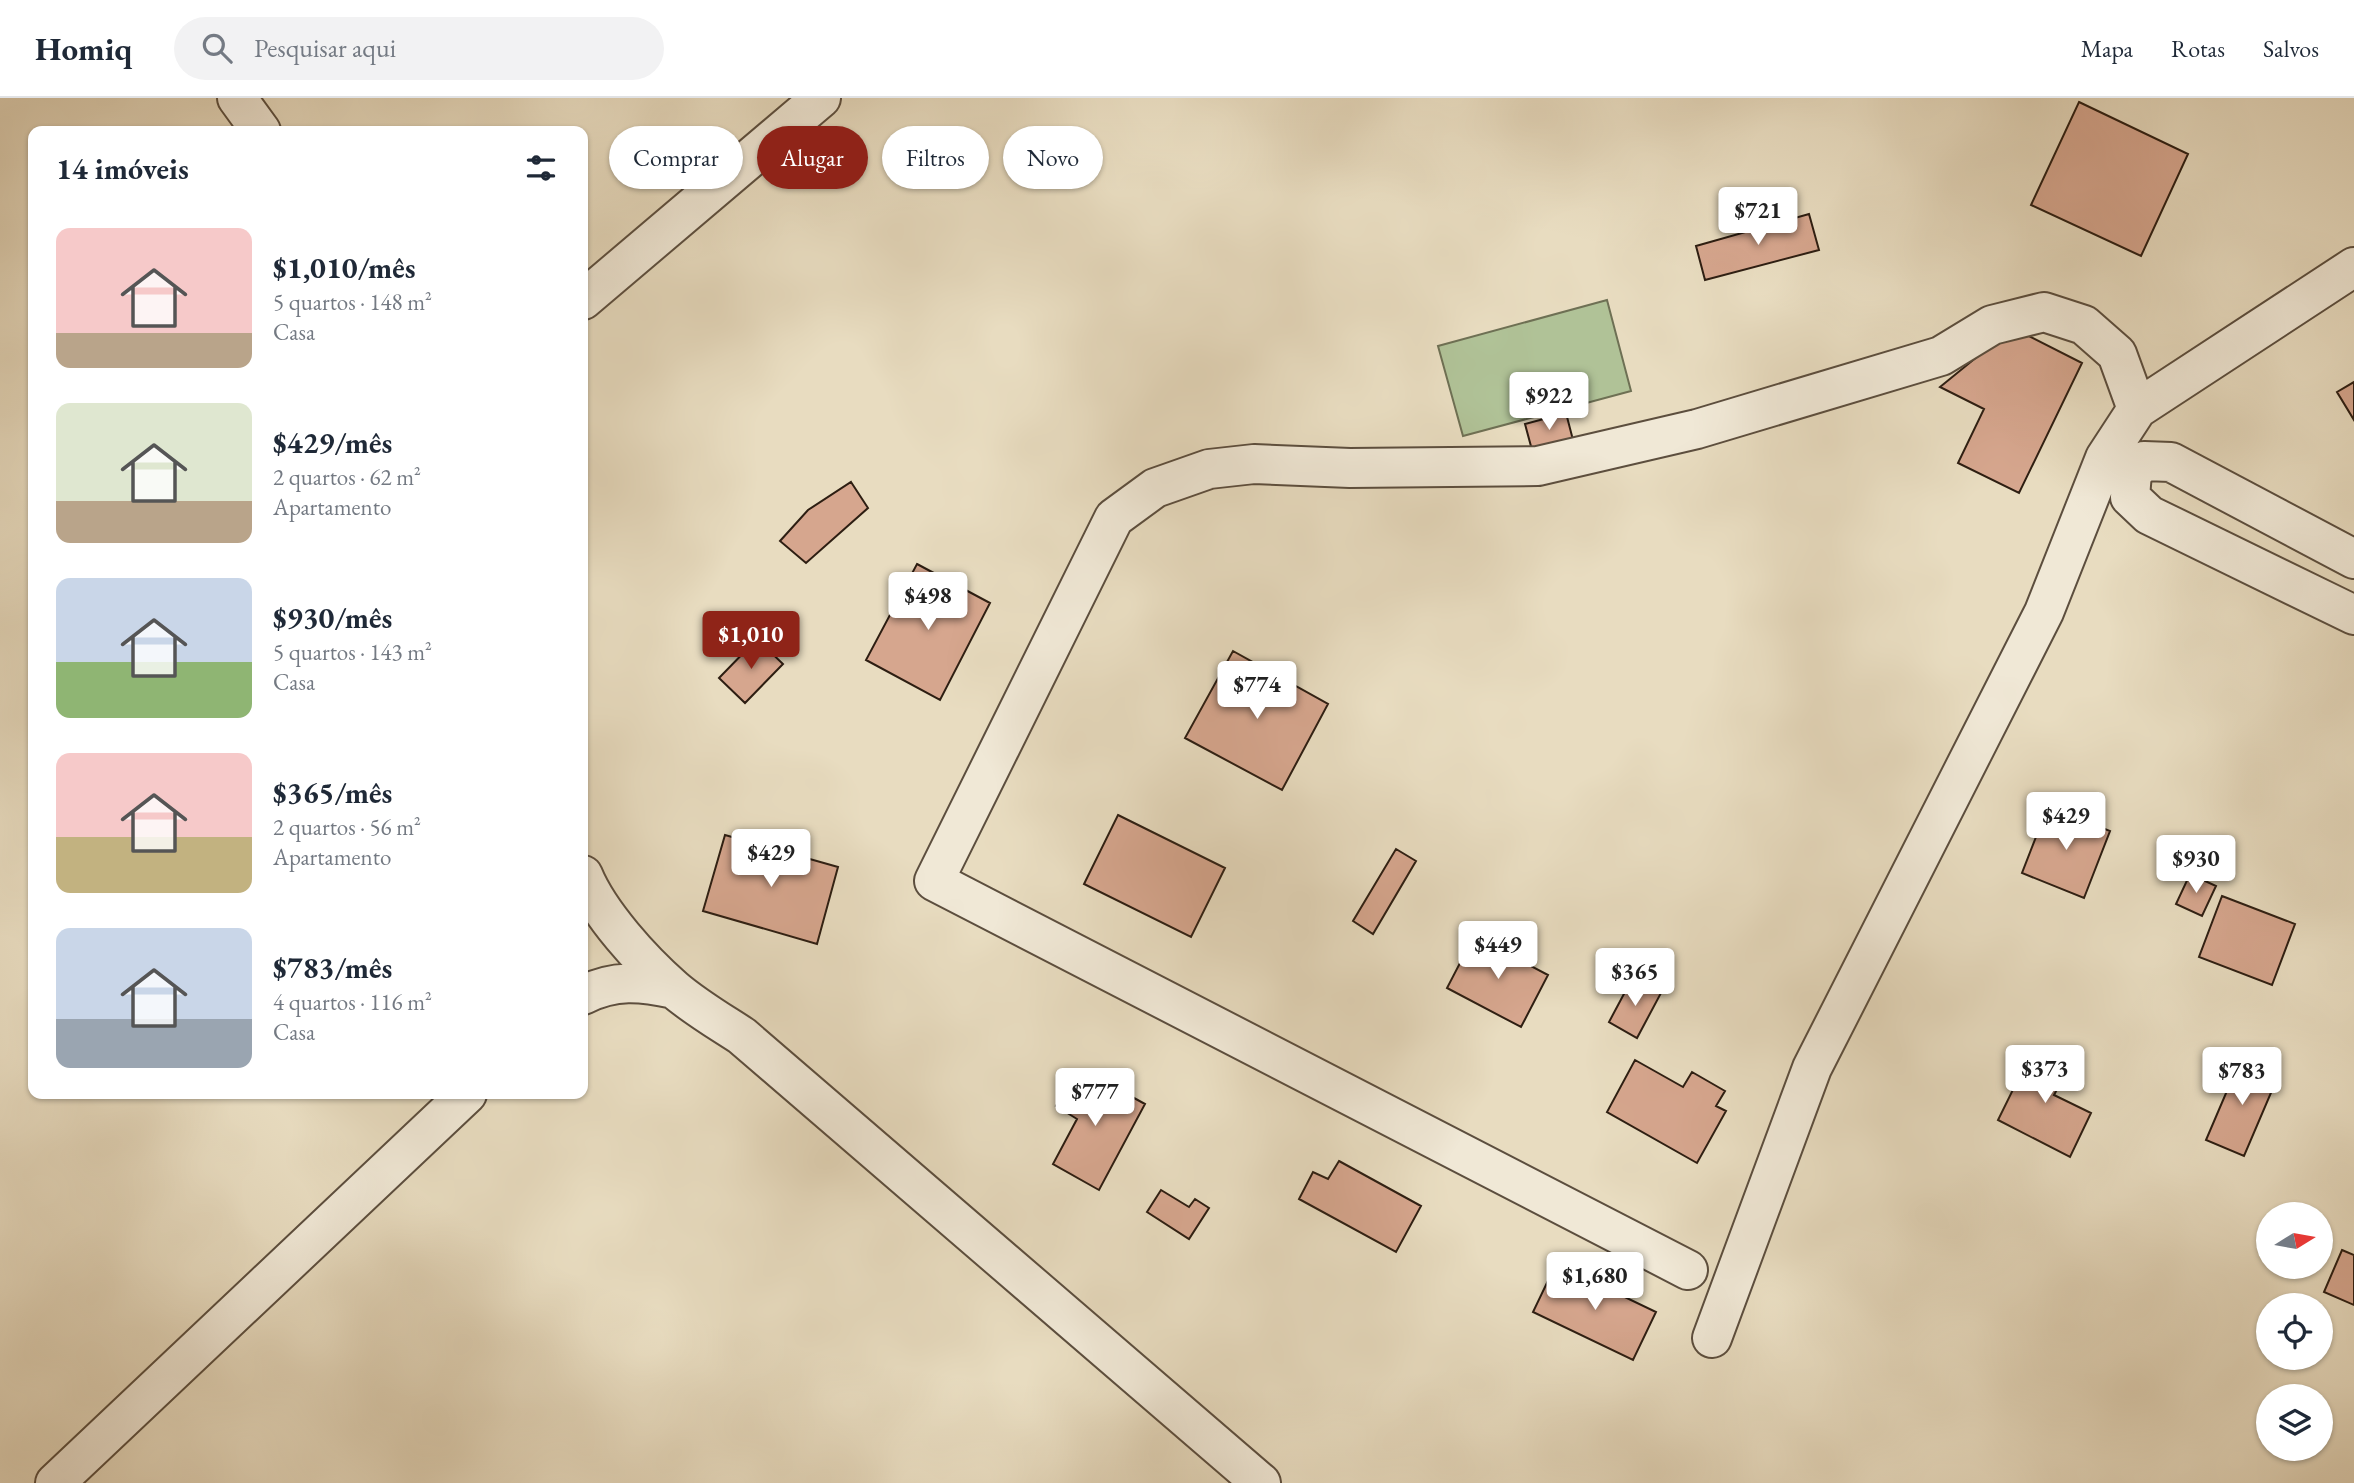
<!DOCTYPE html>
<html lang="pt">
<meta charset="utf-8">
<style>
:root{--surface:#fff;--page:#f2f2f3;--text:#1f2937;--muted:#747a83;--line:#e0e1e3;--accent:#8f2418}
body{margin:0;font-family:"EB Garamond",serif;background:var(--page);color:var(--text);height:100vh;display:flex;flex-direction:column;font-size:26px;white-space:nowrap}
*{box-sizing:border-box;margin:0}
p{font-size:23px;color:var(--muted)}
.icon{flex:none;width:38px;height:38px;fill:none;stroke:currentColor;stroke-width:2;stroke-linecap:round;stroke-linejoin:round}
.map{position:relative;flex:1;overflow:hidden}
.drawer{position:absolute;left:28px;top:28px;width:560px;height:973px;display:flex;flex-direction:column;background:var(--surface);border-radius:14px;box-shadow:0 2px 5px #0004}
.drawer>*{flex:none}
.guide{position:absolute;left:609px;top:28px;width:665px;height:63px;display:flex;gap:14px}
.needle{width:46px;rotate:79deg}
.tools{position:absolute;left:2256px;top:1104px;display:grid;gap:14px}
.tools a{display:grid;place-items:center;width:77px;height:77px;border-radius:50%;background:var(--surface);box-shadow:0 2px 5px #0004;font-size:35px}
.price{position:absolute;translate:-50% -60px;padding:0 16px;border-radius:7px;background:#fff;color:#222;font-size:23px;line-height:46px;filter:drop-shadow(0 2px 4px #0008)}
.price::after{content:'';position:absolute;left:50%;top:42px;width:21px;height:16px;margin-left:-10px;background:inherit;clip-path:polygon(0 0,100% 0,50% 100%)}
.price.on{background:var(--accent);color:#fff}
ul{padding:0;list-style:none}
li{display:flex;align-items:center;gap:21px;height:175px;padding:0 28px}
li span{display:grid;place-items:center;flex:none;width:196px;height:140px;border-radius:14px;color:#555}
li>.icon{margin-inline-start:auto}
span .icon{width:84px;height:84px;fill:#fffc;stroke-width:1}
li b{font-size:30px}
h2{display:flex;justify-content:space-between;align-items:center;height:84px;padding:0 28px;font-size:30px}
.tag{padding:0 24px;border-radius:32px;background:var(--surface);box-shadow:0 2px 5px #0004;font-size:24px;line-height:63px}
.tag.on{background:var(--accent);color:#fff}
header{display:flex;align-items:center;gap:42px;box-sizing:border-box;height:98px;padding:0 35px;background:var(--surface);border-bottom:2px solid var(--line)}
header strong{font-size:33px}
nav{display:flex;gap:38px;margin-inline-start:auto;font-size:24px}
.search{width:490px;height:63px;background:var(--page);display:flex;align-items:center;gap:18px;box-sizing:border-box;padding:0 24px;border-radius:38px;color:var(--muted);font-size:26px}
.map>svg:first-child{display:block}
.green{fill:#b0c297;stroke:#6e7054;stroke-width:2}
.building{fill:#d6a68e;stroke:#2d1e12;stroke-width:2}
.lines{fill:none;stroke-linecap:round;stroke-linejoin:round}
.minor-casing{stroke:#5c4e3e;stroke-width:42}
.minor{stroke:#f0e8d6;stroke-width:38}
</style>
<header>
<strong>Homiq</strong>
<div class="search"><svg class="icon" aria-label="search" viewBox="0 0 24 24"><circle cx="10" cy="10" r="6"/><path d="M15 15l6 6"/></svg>Pesquisar aqui</div>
<nav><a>Mapa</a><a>Rotas</a><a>Salvos</a></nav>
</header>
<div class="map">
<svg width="2354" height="1385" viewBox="0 0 2354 1385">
<rect width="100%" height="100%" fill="#e8dcc0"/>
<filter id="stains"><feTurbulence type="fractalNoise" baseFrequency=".00286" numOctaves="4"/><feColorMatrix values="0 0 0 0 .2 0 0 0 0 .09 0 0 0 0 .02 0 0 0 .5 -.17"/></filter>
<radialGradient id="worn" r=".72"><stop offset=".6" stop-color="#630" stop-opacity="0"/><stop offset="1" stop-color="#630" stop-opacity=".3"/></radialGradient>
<path class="green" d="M1607 202 1631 293 1463 338 1438 248Z"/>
<path class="building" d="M2079 4 2188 56 2141 158 2031 107Z
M1809 116 1819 152 1705 182 1696 148Z
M2015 231 2082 265 2019 395 1958 365 1984 311 1940 289 2005 236Z
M2354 284V322L2337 294Z
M1566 315 1573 342 1532 352 1525 326Z
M851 384 868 410 806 465 780 443 808 412Z
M917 466 990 505 940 602 866 562Z
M757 541 783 566 745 605 719 580Z
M1233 553 1328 606 1282 692 1185 640Z
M2048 708 2110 733 2084 800 2022 775Z
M1118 717 1225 770 1191 839 1084 786Z
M725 737 838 769 817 846 703 813Z
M1396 751 1416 763 1373 836 1353 823Z
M2190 776 2216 788 2202 818 2176 806Z
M2222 798 2295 826 2272 887 2199 859Z
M1474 838 1548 877 1521 929 1447 890Z
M1633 879 1661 895 1637 940 1609 924Z
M2034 949 2070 967 2054 997 2091 1015 2070 1059 1998 1022Z
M2241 960 2279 976 2244 1058 2206 1042Z
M1635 962 1683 989 1692 974 1725 993 1716 1008 1726 1013 1697 1065 1607 1014Z
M1073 976 1090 986 1094 978 1145 1006 1099 1092 1053 1066 1077 1021 1056 1008Z
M1339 1063 1421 1108 1396 1154 1299 1101 1313 1074 1328 1081Z
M1161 1092 1189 1109 1195 1101 1209 1110 1189 1141 1147 1114Z
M2342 1152 2354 1157V1207L2324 1194Z
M1556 1166 1656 1214 1633 1262 1533 1214Z"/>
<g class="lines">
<g class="minor-casing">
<path id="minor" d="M237 0 261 33
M583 202 821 0
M2105 360 2137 311 2354 169
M2354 461 2171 364 2144 363 2132 375 2130 399 2149 417 2354 517
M583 777C599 816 642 863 674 891 695 909 719 923 742 938L1261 1385
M583 897C615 881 641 884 674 891
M1688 1172 934 783 1114 420 1155 390 1209 371 1254 366 1350 370 1538 368 1697 331 1941 258 1992 227 2044 214 2084 227 2117 256 2137 311
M1712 1240 1812 970 2044 514 2105 360 2132 375
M55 1385 467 996"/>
</g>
<use href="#minor" class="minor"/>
</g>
<rect width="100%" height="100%" filter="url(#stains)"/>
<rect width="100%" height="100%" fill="url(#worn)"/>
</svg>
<div class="tools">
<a><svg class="needle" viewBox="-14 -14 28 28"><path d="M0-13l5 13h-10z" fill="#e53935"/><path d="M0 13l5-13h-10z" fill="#747a83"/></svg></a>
<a><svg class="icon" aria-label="locate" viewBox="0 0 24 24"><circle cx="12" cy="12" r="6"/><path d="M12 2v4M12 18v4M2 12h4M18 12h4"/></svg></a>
<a><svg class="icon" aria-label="layers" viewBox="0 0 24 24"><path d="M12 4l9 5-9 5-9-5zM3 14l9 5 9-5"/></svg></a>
</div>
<b class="price" style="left:1758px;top:149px">$721</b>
<b class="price" style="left:1549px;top:334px">$922</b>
<b class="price" style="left:928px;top:534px">$498</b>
<b class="price on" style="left:751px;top:573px">$1,010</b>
<b class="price" style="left:1257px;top:623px">$774</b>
<b class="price" style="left:2066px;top:754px">$429</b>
<b class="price" style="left:771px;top:791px">$429</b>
<b class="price" style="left:2196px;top:797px">$930</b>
<b class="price" style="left:1498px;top:883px">$449</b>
<b class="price" style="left:1635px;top:910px">$365</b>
<b class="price" style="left:2045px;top:1007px">$373</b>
<b class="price" style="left:2242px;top:1009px">$783</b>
<b class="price" style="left:1095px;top:1030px">$777</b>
<b class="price" style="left:1595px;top:1214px">$1,680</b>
<div class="guide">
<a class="tag">Comprar</a>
<a class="tag on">Alugar</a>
<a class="tag">Filtros</a>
<a class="tag">Novo</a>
</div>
<section class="drawer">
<h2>14 imóveis<svg class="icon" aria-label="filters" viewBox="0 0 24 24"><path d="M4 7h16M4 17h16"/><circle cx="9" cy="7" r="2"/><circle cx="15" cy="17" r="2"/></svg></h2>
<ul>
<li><span style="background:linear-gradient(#f6c9c9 75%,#b9a48a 0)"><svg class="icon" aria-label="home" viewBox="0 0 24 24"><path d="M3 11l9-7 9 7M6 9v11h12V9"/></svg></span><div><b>$1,010/mês</b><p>5 quartos · 148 m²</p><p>Casa</p></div></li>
<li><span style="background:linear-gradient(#dfe7d0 70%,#b9a48a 0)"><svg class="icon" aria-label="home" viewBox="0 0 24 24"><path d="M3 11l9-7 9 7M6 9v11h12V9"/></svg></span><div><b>$429/mês</b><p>2 quartos · 62 m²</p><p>Apartamento</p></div></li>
<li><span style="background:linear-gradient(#c9d6e8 60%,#8fb573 0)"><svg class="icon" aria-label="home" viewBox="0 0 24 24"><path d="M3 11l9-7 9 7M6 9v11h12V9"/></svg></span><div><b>$930/mês</b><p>5 quartos · 143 m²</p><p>Casa</p></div></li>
<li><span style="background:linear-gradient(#f6c9c9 60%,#c2b280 0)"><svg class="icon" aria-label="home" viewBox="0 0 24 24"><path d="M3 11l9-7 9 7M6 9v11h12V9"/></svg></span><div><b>$365/mês</b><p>2 quartos · 56 m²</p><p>Apartamento</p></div></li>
<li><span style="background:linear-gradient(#c9d6e8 65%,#9aa5b1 0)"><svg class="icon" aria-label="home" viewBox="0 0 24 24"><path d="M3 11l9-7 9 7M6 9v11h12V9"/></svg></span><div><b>$783/mês</b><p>4 quartos · 116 m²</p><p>Casa</p></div></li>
</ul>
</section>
</div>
